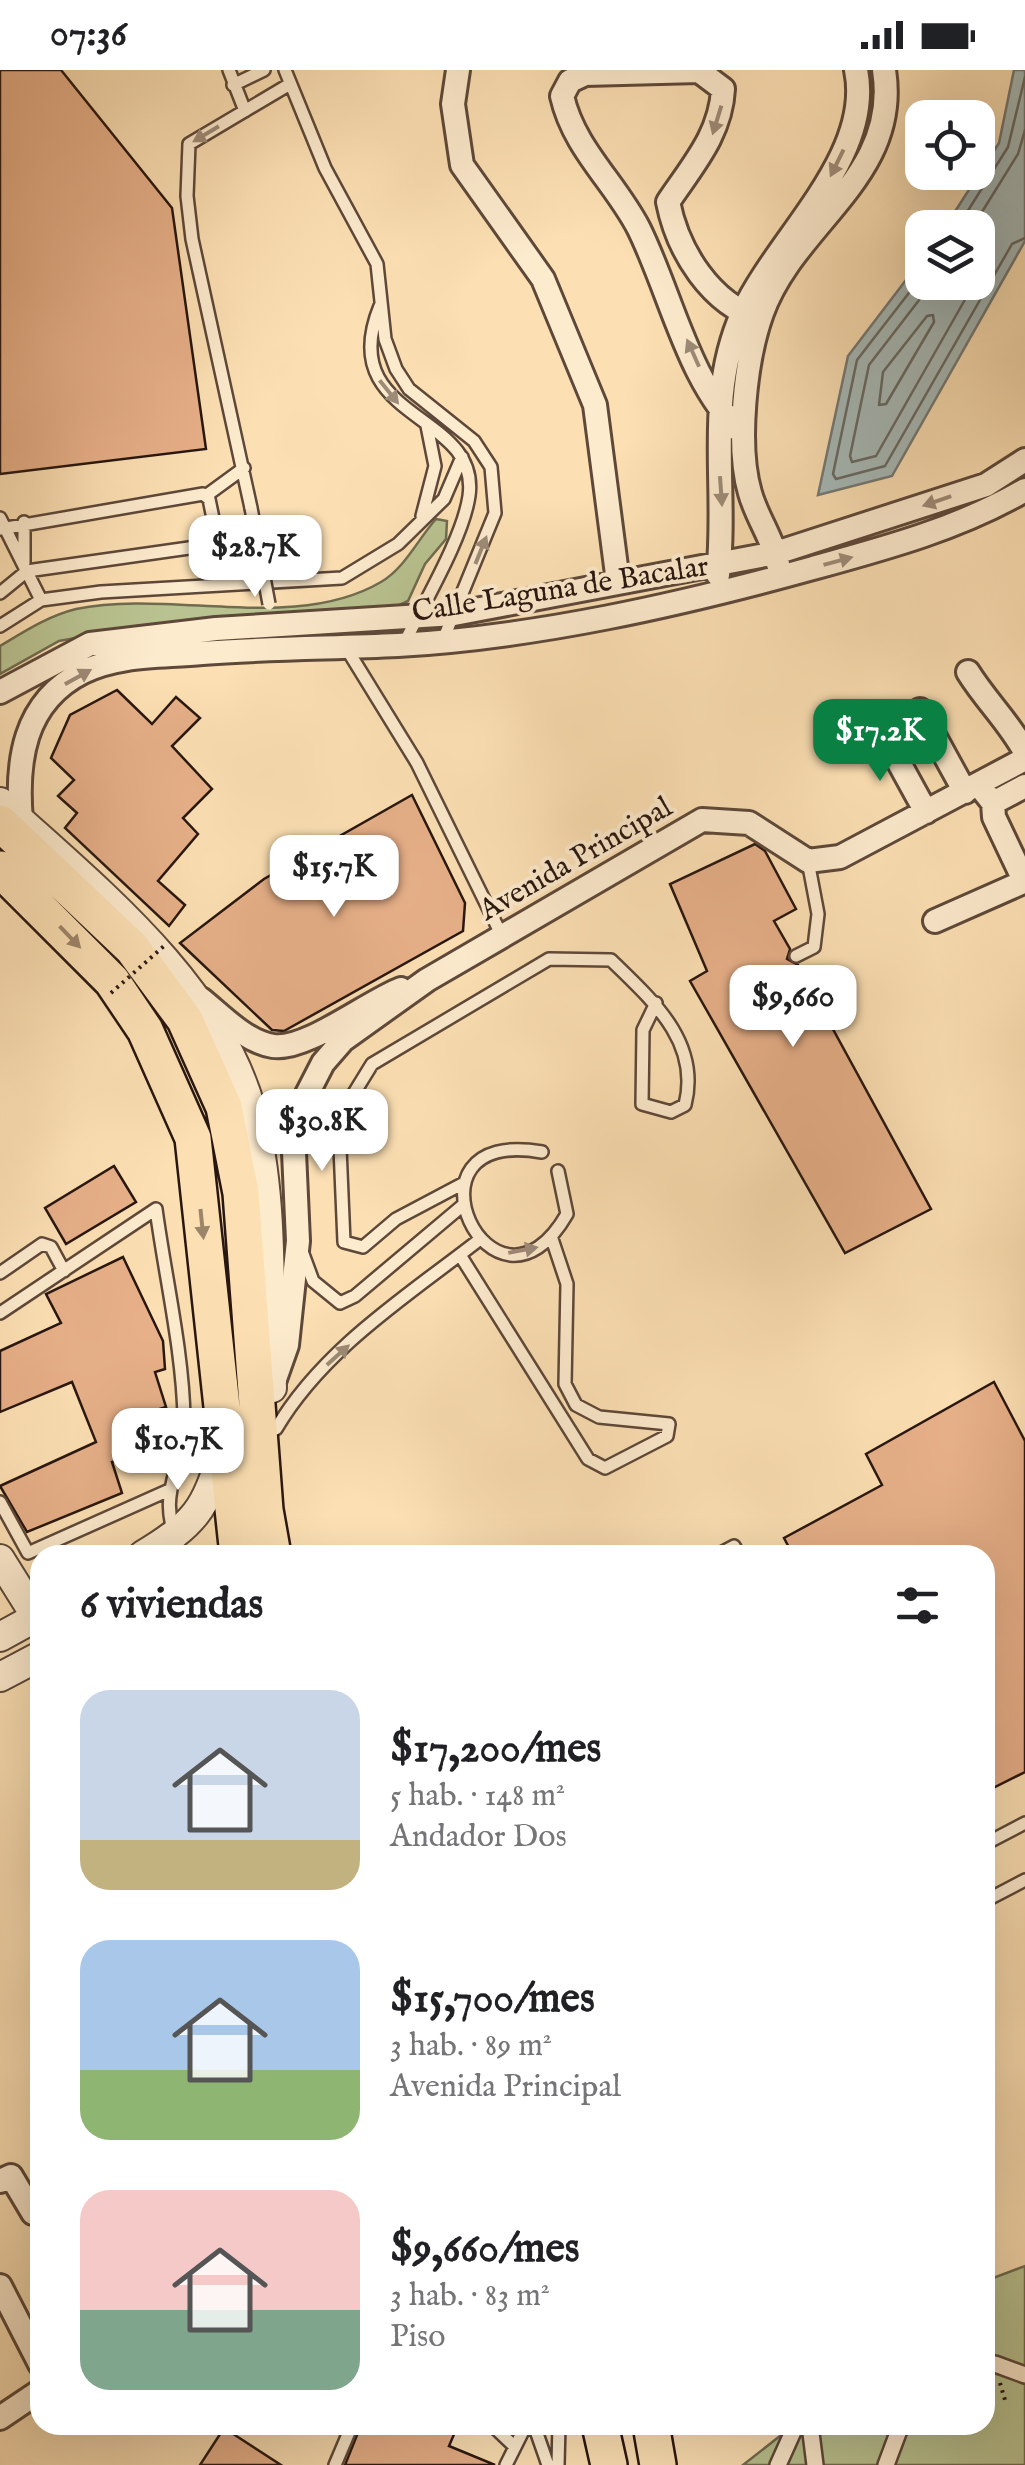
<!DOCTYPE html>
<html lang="es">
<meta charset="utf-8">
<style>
:root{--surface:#fff;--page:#f6f6f6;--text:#202124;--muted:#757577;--accent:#0b8043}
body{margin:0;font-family:"IM FELL English",serif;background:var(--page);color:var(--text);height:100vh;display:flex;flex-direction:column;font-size:38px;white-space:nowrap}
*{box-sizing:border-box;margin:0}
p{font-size:32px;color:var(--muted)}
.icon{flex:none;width:55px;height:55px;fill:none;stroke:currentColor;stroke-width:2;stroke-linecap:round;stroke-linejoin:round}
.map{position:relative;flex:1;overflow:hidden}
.sheet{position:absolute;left:30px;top:1475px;width:965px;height:890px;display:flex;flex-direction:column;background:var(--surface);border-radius:30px;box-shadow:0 10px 40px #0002}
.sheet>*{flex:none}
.buttons{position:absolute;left:905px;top:30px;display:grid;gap:20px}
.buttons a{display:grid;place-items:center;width:90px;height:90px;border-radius:20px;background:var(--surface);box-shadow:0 10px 40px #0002;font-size:50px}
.price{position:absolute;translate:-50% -85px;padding:0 22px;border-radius:20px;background:#fff;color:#222;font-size:32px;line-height:65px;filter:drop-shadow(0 2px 5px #0008)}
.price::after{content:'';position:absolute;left:50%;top:60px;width:30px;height:22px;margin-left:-15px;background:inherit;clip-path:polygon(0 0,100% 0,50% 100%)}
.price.selected{background:var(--accent);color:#fff}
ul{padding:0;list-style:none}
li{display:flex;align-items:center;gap:30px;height:250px;padding:0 50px}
li span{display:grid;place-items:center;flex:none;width:280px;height:200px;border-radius:30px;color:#555}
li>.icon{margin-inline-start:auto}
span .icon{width:120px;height:120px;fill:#fffc;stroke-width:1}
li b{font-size:42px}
h2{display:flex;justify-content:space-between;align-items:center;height:120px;padding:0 50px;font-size:42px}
.status{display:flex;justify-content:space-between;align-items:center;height:70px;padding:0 50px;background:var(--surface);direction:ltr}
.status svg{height:28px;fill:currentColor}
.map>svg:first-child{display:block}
.green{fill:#b9c391;stroke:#706c50;stroke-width:2.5}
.water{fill:#a5bab9;stroke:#737875;stroke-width:2.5}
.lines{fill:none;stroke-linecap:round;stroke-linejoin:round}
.shore{stroke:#666864;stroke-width:2.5}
.building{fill:#e7b089;stroke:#281610;stroke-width:2.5}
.service-casing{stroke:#5d4839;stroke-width:16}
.pedestrian-casing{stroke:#5d4839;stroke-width:20}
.minor-casing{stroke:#5d4839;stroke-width:28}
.tertiary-casing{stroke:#5d4839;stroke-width:32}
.trunk-casing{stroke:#281610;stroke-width:40}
.path{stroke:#281610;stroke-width:4;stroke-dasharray:2.5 5;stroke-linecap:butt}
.service{stroke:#fdebce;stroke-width:11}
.pedestrian{stroke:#fdebce;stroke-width:15}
.minor{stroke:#fdebce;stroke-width:22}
.tertiary{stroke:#fdebce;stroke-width:28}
.trunk{stroke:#fce0b4;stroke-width:35}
.service-bridge-casing{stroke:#5d4839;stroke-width:16;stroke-linecap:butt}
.path-bridge{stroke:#281610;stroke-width:4;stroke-dasharray:2.5 5;stroke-linecap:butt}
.service-bridge{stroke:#fdebce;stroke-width:11}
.oneway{fill:#9d8b78}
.oneway2{fill:#9d856a}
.labels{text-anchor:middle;stroke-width:8;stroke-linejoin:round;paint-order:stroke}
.street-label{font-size:30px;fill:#281610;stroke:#fdebce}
</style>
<div class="status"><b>07:36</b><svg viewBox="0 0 49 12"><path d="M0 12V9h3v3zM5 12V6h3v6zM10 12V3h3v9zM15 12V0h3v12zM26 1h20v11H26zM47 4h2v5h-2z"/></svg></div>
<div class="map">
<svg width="1025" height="2395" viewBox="0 0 1025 2395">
<rect width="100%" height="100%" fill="#fce0b4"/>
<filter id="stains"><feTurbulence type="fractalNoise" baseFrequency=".002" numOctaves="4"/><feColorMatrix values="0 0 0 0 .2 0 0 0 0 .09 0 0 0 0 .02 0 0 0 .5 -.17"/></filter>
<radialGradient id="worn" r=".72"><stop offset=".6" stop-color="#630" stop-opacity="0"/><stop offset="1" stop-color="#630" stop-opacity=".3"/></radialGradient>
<path class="green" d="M436 449 447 451 446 469 425 494 408 531 393 538 81 567 59 571 0 604V576C25 561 48 546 76 539 170 519 294 563 381 512 405 498 418 469 436 449Z
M1025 2196V2395H743L794 2355H985V2211Z"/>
<path class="water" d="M1014 0H1025V171L892 406 818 425 848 286 922 189V212H978V158L945 157 999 73Z"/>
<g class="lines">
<path class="shore" d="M957 158 1008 77 1025 7
M972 158 1018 84 1025 60
M922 206 857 290 833 404 836 409 885 396 1012 174 1025 168
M933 212 869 295 850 386 852 392 876 386 975 212
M933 245 934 252 886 334 879 335 883 302 927 246Z"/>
</g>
<path class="building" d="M0 0H61L172 138 206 379 0 404Z
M117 620 152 654 176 627 200 648 172 676 212 719 183 748 198 764 158 811 185 835 169 856 65 758 77 743 58 726 74 710 51 688 70 645Z
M412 725 465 833 463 861 284 961 272 960 180 873 264 809Z
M755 774 765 781 796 839 774 851 790 879 787 889 798 895 931 1139 845 1183 690 911 707 901 670 814Z
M114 1096 136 1132 66 1174 45 1138Z
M123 1187 163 1271 165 1299 155 1302 166 1337 150 1342 160 1374 112 1392 122 1423 27 1462 0 1416 96 1372 72 1312 0 1342V1281L61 1253 46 1224Z
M994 1312 1025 1371V1702L985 1722V1485H793L784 1468 882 1415 866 1384Z
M361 2355H458L449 2376 495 2395H345Z
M224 2358 281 2395H200Z"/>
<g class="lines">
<g class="service-casing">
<path id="service" d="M229 0 245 41
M285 0 325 98 377 194 385 269 396 299 409 319 474 371 491 397 495 443 443 570
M233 15 264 0
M380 236C333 351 481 341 469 426 463 468 423 534 404 574
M207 425 244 398
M251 438 192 169 187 126 189 74 290 14
M422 446 435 396 427 356
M0 448 41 530
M24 452V493
M0 459 203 424 209 429 216 463 210 475 27 501 0 523
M0 556 41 530 101 522 342 508 398 474 444 429 462 387
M345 576 417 693 501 864
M796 886 814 877 818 844 808 791
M542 1082C390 1055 493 1273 567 1144L558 1101
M464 1113 396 1149 363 1177 344 1172 340 1078 348 1033 372 994 549 889 611 890C652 930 701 972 685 1035L671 1042 642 1034 643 960 656 933
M303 1184 313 1211 340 1233 355 1226 462 1136
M460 1185 588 1389 605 1398 667 1366 669 1354 599 1347 576 1335 565 1314 567 1214 552 1169
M0 1203 42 1174 51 1177 64 1201
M0 1243 156 1139C165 1206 183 1282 184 1349 185 1404 152 1419 182 1485
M276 1359C323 1279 407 1226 479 1170
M0 1432 28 1483 167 1421
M717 1485 734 1476 739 1485
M985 1774 1025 1753
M985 1831 1025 1810
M492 2355 515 2377
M534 2355 548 2395
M335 2395 352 2355
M506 2395 526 2355
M558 2395 559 2355"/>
</g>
<g class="pedestrian-casing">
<path id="pedestrian" d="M985 2296 995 2294 1025 2305
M810 2355 815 2395
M778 2395 796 2355
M886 2395 901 2355"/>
</g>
<g class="minor-casing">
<path id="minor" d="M458 0 453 34 462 95 543 209 595 335 618 512
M743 364C688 313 672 226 639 159 615 112 574 79 562 26L570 11 585 4 699 1 723 19C721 64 692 96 668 132 678 182 711 234 760 249
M778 494C773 469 757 448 750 423 736 376 745 290 762 243 794 153 901 107 884 0
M718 505C728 415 704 328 743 242 777 168 874 86 856 0
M968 602C986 631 1009 652 1025 682
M0 622 90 574 216 559 454 544 776 483 986 415 1025 390
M920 640 965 722
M881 660 926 742
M993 733 1025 716
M21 751C16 692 23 632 83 602 120 584 162 587 202 583 267 578 332 578 398 575 537 567 679 535 813 498 886 478 960 458 1025 420
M935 851 1021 813V804L994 747 993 733 978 714
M201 929C221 945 246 972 273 976 306 981 367 932 401 919
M275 1309 287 1275 298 1171 294 1082 306 1026 323 993 343 970 427 910 702 750 749 753 808 791 840 787 1025 689
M0 2111 11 2106 33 2143 40 2139
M0 2216 40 2294
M0 2348 40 2321"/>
</g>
<g class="tertiary-casing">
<path id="tertiary" d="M0 732C93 817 216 913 251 1039 275 1127 268 1227 272 1318
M143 1485C193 1455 207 1439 222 1382
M0 1489 40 1553
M0 1567 40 1545
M0 1607 40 1586"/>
</g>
<g class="trunk-casing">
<path id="trunk" d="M0 753 132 878 185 950 224 1037 241 1123 265 1440 273 1485
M0 799 112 911 145 960 193 1068 238 1485
M600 2355 609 2395
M651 2355 658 2395"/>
</g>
<path class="path" d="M1000 2313 1005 2330"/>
<use href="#service" class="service"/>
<use href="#pedestrian" class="pedestrian"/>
<use href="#minor" class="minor"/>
<use href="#tertiary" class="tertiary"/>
<use href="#trunk" class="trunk"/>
<g class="service-bridge-casing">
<path id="service-bridge" d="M251 438 269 534"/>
</g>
<path class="path-bridge" d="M111 923 164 876"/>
<use href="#service-bridge" class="service-bridge"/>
</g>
<defs><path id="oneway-solid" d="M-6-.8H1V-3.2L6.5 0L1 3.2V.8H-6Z" transform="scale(2.5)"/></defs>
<g class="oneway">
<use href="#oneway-solid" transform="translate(717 50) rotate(107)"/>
<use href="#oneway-solid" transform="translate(206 64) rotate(149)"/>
<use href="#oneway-solid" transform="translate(837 93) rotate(116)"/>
<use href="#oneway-solid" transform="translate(693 283) rotate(-114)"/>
<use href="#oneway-solid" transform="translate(389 322) rotate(51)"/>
<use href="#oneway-solid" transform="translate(721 421) rotate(86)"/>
<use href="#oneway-solid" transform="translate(937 431) rotate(161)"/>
<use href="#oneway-solid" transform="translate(481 480) rotate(-68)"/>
<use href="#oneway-solid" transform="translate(838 491) rotate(-15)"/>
<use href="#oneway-solid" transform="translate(78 607) rotate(-29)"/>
<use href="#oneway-solid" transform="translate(523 1180) rotate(-11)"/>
<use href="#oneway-solid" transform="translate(338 1285) rotate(-42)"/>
</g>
<g class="oneway2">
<use href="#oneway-solid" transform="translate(70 867) rotate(46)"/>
<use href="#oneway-solid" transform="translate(202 1154) rotate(84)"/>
</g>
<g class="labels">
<g class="street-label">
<text transform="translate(560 518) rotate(-9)" y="10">Calle Laguna de Bacalar</text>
<text transform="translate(575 788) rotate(-30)" y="10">Avenida Principal</text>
</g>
</g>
<rect width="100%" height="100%" filter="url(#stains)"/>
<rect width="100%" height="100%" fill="url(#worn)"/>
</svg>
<div class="buttons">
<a><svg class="icon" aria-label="locate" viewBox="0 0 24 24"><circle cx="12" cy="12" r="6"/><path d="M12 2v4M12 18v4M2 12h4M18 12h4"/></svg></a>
<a><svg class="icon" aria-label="layers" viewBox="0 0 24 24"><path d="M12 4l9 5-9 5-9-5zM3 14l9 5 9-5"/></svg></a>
</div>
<b class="price" style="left:255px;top:530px">$28.7K</b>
<b class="price selected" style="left:880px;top:714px">$17.2K</b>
<b class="price" style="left:334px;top:850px">$15.7K</b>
<b class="price" style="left:793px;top:980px">$9,660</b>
<b class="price" style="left:322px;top:1104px">$30.8K</b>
<b class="price" style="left:178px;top:1423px">$10.7K</b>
<section class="sheet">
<h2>6 viviendas<svg class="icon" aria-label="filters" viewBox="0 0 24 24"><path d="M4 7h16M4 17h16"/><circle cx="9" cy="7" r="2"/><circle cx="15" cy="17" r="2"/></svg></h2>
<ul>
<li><span style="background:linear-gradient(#c9d6e8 75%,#c2b280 0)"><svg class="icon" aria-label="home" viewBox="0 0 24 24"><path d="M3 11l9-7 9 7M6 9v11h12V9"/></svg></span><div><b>$17,200/mes</b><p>5 hab. · 148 m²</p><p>Andador Dos</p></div></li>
<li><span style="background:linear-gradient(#a9c7e8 65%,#8fb573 0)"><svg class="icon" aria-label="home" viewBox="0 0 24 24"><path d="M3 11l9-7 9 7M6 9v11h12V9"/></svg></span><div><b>$15,700/mes</b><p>3 hab. · 89 m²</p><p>Avenida Principal</p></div></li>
<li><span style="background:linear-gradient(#f6c9c9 60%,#7fa58c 0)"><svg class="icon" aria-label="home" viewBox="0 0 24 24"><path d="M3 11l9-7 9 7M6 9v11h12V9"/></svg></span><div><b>$9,660/mes</b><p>3 hab. · 83 m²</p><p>Piso</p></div></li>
</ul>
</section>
</div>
